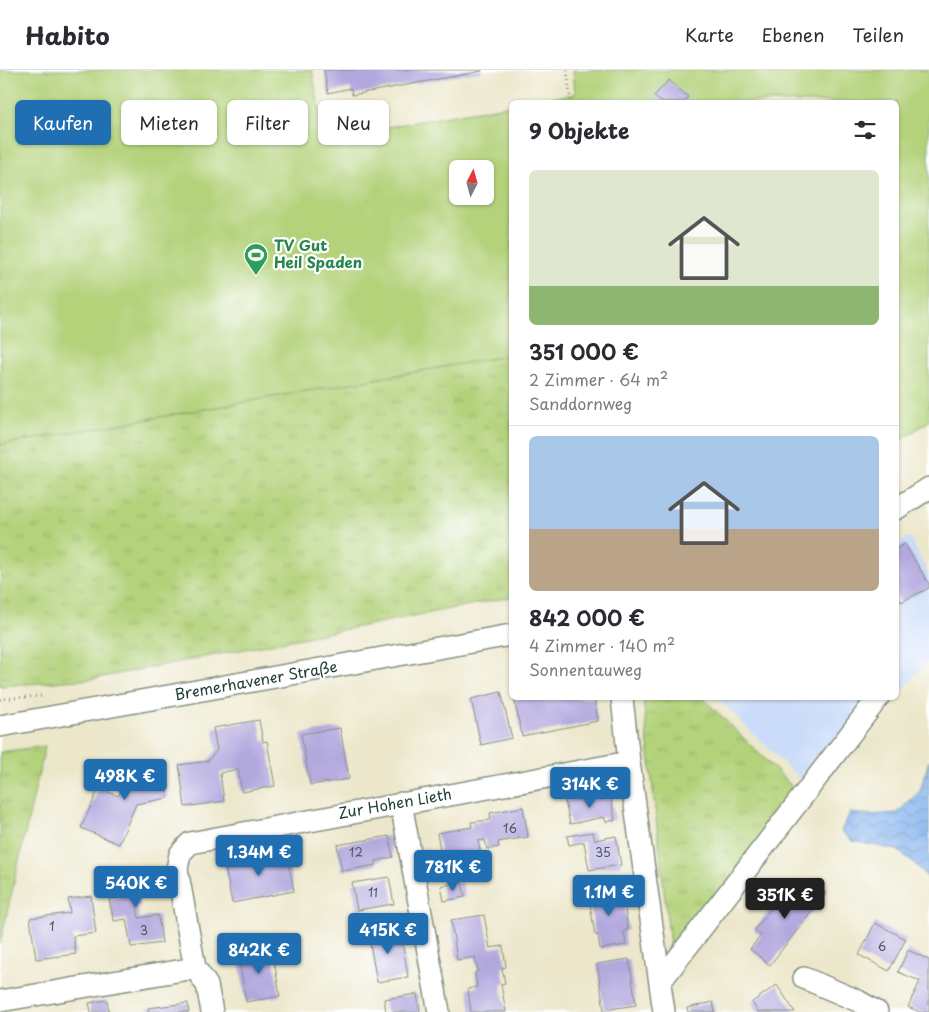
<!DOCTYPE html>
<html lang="de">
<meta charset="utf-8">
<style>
:root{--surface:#fff;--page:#f7f7f7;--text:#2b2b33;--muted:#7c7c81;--line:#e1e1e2;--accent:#1f6fb2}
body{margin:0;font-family:"Playpen Sans",sans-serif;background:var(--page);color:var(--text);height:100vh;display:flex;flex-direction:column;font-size:19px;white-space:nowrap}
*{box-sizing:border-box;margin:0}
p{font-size:16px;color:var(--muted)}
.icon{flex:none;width:28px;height:28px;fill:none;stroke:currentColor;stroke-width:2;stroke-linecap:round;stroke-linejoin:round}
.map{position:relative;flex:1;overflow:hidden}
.sheet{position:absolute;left:509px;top:30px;width:390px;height:600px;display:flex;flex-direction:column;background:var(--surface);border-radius:8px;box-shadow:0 1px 4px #0004}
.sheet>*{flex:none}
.guide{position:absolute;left:15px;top:30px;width:419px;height:45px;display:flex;gap:10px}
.needle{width:32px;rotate:6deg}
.controls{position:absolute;left:449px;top:90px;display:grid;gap:10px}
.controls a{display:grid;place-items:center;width:45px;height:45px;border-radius:8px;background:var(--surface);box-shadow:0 1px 4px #0004;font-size:25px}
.price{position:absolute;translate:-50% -42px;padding:0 11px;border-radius:5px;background:var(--accent);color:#fff;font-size:16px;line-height:32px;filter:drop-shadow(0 1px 2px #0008)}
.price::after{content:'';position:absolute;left:50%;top:30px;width:15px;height:11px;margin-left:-8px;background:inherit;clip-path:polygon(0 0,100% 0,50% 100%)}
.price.on{background:#222;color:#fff}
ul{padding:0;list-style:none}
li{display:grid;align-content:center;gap:10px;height:265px;padding:0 20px}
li+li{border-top:1px solid var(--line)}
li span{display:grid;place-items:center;height:155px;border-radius:8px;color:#555}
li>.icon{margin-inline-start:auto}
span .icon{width:90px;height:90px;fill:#fffc;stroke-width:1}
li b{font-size:21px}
h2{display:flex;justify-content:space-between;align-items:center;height:60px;padding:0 20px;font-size:21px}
.chip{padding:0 18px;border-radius:8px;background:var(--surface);box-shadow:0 1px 4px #0004;font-size:18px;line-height:45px}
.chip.on{background:var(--accent);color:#fff}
header{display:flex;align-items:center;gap:30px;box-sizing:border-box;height:70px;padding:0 25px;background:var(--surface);border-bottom:1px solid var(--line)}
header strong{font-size:24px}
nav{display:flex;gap:28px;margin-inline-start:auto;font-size:18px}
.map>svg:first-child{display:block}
.built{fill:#cadcf9}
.grass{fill:url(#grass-tufts);stroke:#698857}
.pitch{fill:#b3d27a;stroke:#698857;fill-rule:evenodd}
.water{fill:url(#water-waves);stroke:#527891}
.building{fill:#b2a8de}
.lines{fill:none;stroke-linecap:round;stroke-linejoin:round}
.minor-casing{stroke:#869280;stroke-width:24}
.path{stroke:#869280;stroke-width:3;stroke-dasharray:1 4;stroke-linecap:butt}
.minor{stroke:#fff;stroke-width:21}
.labels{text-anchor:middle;stroke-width:4.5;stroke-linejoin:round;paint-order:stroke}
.number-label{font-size:12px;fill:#44585e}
.leisure-label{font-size:15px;font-weight:bold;fill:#27864d;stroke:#fff;text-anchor:start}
.street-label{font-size:15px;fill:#1f3d34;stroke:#fff}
</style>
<header>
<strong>Habito</strong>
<nav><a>Karte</a><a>Ebenen</a><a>Teilen</a></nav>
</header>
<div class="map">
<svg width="929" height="942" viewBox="0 0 929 942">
<defs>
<pattern id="grass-tufts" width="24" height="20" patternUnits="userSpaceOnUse" patternTransform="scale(1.25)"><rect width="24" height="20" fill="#b3d27a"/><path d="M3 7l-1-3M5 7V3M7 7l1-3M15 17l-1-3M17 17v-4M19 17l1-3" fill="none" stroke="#9ab56a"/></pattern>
<pattern id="water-waves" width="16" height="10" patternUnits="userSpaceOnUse" patternTransform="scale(1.25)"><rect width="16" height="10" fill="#84b3ee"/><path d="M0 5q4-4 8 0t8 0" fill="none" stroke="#6b93c2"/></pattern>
</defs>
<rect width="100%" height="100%" fill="#fff"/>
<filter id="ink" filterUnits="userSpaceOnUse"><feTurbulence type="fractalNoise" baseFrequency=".02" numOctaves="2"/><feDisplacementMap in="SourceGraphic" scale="10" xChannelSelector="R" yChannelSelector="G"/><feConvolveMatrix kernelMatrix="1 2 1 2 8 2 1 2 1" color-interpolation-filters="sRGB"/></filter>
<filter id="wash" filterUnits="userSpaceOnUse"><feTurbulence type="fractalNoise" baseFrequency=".0096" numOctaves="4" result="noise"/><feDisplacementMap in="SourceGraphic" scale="20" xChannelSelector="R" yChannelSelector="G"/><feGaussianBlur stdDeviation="1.12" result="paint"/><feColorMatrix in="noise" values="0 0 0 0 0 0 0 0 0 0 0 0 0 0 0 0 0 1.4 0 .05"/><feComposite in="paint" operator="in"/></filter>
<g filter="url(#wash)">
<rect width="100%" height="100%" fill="#ece7cb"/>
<path class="built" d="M910 467 929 506V589L815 724 717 628H896V473Z"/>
<path class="grass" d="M511 285V527L92 609 0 616V375Z
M643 628H703L795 719 672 895Z
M45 676 0 874V682Z"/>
<path class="pitch" d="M0 0H312L325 68 511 35V285L0 375ZM458 99H485V126H458Z
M573 0H929V351L903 369 896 372V32H524L575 24Z"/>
<path class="water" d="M929 691V809L915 794 897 780 852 771 841 761 850 743 872 745 897 743 920 721Z"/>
<g id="blocks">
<path class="building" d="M324 0H482V1L352 25 351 18 328 23Z
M669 10 688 27 684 32H661L654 26Z
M905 474 929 514V518L901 532 898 526 896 527V479Z
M501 622 512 668 481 675 471 629Z
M514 628H594L598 651 522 666Z
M259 650 263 672 267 671 275 716 242 722 238 699 220 703 224 731 185 737 179 695 208 691 217 680 213 658Z
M340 658 349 709 310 715 301 664Z
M161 691 168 728 136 734 119 774 81 758 99 718 118 726 123 718 119 699Z
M600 724 601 730 611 728 615 750 606 752 604 747 570 754 565 731Z
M523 737 528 767 498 772 499 777 487 779 485 770 478 771 482 789 443 796 437 763 472 757 471 752 491 750 490 743Z
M593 762 595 770 616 766 621 795 589 800 584 772 569 775 567 766Z
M389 766 393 787 376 791V795L342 801 337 775Z
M286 781 294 821 232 833 224 793Z
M149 798 154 826 138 828 140 836H137L139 848 158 845 162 873 131 877 126 849 114 851 109 830 121 827 117 803Z
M389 807 394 834 357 840 352 813Z
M809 810 826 823 770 895 750 879 761 865 754 860 788 817 798 824Z
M462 812 465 827 444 831 441 816Z
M622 817 628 860 624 861 626 875 600 879 598 865H595L588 822Z
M91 826 96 863 73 866 76 884 36 889 30 848 70 843 68 829Z
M484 845 490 878 503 876 506 897 502 898 505 913 501 914 506 942H471L468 919 477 917 475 902 478 901 475 887 457 890 451 850Z
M875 853 906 869 889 901 859 885Z
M400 857 408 907 377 912 368 863Z
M272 879 280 926 246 932 238 884Z
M908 880 929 890V942H920L908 937 920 911 898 902Z
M629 889 636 935 604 940 597 894Z
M777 915 795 942H758L752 932Z
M417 924 420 942H386L384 929Z
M107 930 109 942H91L89 933Z
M713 932 715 942H688L687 938Z
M188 933 189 942H148V938Z"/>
</g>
</g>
<g filter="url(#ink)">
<use href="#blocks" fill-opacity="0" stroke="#869280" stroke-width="1"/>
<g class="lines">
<g class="minor-casing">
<path id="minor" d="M896 439 929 418
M622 628 629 692 664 942
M0 656 511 565
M401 733 439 942
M195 898 207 915 212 942
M804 908 858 931 877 942
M660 912 878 628
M0 931 195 898 177 799 180 784 190 773 629 692"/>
</g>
<path class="path" d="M567 0 571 32
M0 629 42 626"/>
<use href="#minor" class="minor"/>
</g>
</g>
<defs>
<g id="stadium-pin" transform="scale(1.25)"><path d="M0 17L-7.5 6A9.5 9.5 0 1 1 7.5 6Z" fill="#2e9e5b" stroke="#fff"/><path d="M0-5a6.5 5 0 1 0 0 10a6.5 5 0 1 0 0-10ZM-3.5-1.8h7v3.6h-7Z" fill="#fff"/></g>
</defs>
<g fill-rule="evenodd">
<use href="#stadium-pin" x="256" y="185"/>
</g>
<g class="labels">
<g class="number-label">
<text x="510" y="763">16</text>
<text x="356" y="787">12</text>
<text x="603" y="787">35</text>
<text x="373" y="827">11</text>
<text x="52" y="861">1</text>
<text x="144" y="865">3</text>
<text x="882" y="881">6</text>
</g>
<g class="leisure-label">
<text x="274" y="181">TV Gut<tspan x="274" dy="17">Heil Spaden</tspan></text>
</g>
<g class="street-label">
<text transform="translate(256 611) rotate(-10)" y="5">Bremerhavener Straße</text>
<text transform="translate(395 734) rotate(-10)" y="5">Zur Hohen Lieth</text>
</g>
</g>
</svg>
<div class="controls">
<a><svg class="needle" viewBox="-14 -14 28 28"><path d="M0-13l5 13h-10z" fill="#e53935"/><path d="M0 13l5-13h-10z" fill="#7c7c81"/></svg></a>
</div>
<b class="price" style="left:125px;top:731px">498K €</b>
<b class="price" style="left:590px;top:739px">314K €</b>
<b class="price" style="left:259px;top:807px">1.34M €</b>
<b class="price" style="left:453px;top:822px">781K €</b>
<b class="price" style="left:136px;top:838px">540K €</b>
<b class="price" style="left:609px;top:847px">1.1M €</b>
<b class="price on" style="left:785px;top:850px">351K €</b>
<b class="price" style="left:388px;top:885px">415K €</b>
<b class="price" style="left:259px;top:905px">842K €</b>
<div class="guide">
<a class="chip on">Kaufen</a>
<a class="chip">Mieten</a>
<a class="chip">Filter</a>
<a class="chip">Neu</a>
</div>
<section class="sheet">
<h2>9 Objekte<svg class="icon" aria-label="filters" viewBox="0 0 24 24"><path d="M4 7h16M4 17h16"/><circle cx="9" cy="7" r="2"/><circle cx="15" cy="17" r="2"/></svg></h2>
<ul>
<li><span style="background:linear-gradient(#dfe7d0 75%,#8fb573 0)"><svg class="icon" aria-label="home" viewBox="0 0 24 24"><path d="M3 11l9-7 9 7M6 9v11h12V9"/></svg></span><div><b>351 000 €</b><p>2 Zimmer · 64 m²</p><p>Sanddornweg</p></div></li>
<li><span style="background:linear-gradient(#a9c7e8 60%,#b9a48a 0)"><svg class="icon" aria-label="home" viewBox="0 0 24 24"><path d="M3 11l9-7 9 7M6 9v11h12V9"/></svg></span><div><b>842 000 €</b><p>4 Zimmer · 140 m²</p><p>Sonnentauweg</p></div></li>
</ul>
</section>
</div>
